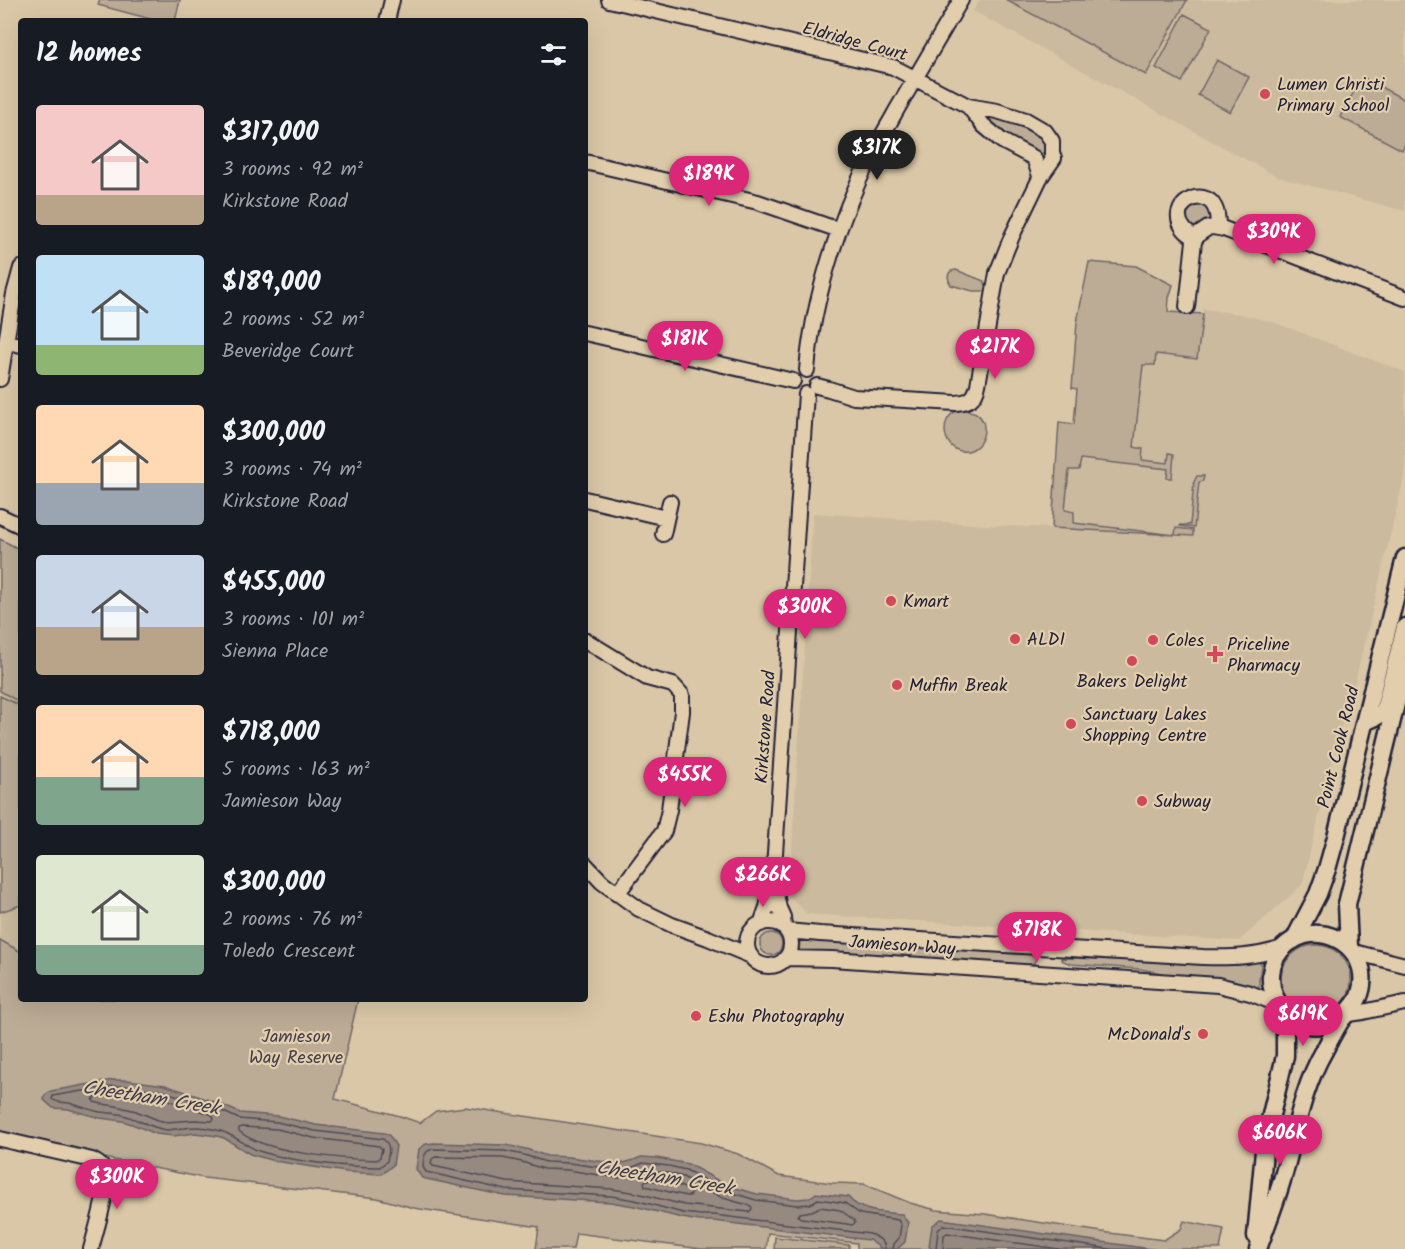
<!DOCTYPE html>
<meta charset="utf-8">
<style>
:root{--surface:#171b24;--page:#242831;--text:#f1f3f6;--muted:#9ea1a6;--accent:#db2777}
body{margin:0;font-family:Kalam,sans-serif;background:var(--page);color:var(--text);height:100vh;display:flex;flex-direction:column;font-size:22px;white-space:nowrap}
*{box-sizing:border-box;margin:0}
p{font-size:20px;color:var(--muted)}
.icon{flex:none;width:33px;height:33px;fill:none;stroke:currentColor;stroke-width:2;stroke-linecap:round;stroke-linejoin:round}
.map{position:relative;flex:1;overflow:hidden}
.sheet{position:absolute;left:18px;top:18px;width:570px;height:984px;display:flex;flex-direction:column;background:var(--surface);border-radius:6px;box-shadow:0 6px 24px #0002}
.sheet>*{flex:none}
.price{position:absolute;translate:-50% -51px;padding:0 14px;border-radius:21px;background:var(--accent);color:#fff;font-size:20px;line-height:39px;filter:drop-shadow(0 2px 3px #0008)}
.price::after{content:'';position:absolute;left:50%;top:36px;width:18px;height:14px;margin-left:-9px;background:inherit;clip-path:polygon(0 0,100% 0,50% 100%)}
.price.current{background:#222;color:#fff}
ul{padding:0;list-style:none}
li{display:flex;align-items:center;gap:18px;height:150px;padding:0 18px}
li span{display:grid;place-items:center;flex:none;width:168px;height:120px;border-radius:6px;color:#555}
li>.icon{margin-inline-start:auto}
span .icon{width:72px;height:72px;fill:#fffc;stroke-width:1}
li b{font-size:26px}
h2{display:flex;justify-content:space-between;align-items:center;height:72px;padding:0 18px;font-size:26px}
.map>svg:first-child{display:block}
.built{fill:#cbba9e}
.green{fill:#bcac96;stroke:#6f6768;stroke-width:1.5}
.water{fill:#968980;stroke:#686064;stroke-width:1.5}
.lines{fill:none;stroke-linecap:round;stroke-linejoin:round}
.shore{stroke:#504b57;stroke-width:1.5}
.minor-casing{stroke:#22223b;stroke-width:18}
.major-casing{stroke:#22223b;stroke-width:21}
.minor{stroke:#e2ceac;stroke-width:14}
.major{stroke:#e2ceac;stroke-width:16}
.poi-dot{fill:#d1495b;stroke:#e2ceac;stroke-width:2}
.labels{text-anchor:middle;stroke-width:4.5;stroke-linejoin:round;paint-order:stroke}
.street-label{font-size:18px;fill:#22223b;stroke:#e2ceac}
.poi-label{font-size:18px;fill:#22223b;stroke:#e2ceac;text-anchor:start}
.park-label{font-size:18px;fill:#413e4d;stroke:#e2ceac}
.water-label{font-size:20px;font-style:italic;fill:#3f3c4c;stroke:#e2ceac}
</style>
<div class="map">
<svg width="1405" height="1249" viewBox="0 0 1405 1249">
<rect width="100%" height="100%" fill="#dac7a7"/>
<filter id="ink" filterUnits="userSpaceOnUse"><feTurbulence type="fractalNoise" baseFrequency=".0167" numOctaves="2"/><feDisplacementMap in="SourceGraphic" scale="12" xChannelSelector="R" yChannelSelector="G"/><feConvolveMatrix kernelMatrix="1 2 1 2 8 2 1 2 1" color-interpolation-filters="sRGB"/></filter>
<g filter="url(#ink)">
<path class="built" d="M980 0H1405V211L1278 177 973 11Z
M1203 309 1240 314 1273 322 1405 372V473L1368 629 1346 718 1340 729 1302 885 1239 941 807 914 789 895 813 513 987 525 1051 528 1056 455 1142 352 1197 359Z
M0 691 21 703V952L0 940Z"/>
<path class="green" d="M100 0H180L175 21H158L98 5Z
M1006 0H1187L1146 75Z
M1184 14 1211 28 1182 82 1156 68Z
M1217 60 1249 77 1230 112 1198 95Z
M1362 77 1405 100V144L1402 150 1340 117Z
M982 116 1007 120 1041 137C1055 152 1038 160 1024 151 1020 149 1016 145 1013 142 1002 133 992 125 982 116Z
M1197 203 1206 205 1212 213C1211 214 1208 221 1208 222 1202 227 1192 229 1187 225 1185 211 1184 210 1197 203Z
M1089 262 1136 266 1173 285 1169 298 1168 312 1203 314 1197 359 1156 354 1155 365H1143L1134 447 1143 449 1142 460 1168 463 1169 453 1174 454 1172 478H1167L1168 469 1081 459 1079 470H1069L1065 510 1074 512V523L1175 535 1176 528 1193 530V536L1052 528 1059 422 1074 424 1077 389 1072 388 1077 322Z
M956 270 984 281 987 287 985 291H973L951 285C948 280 946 275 951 271Z
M964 410C965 410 973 412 974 412 993 421 983 454 962 451 943 449 939 420 955 412 957 411 962 410 964 410Z
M1197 476H1204L1203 481 1199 482 1194 528 1180 526V525H1190L1194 482Z
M0 539 21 550V703L0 691Z
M0 696 21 706V905L0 912Z
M760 944a11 11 0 1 1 22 0a11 11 0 1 1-22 0Z
M802 939 1032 954 1035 955 1036 958 1034 963 1022 966 799 952 800 940Z
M0 940 21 952V999H358L335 1099 400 1116 420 1123 436 1111 465 1107 701 1143 738 1154 779 1176 832 1183 864 1184 910 1203 936 1210 985 1214 1109 1233 1164 1240 1181 1229 1184 1221 1224 1229 1220 1249H857V1243L768 1233 766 1249H702L576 1233 573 1249H536L539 1227 414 1208 377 1198 204 1178 99 1157 0 1134Z
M1281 980a35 35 0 1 1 70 0a35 35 0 1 1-70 0Z
M1061 958C1104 958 1146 962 1188 964 1212 965 1235 967 1259 962L1261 965 1259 980V991L1140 969 1071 964 1061 960Z
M775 1237 849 1245V1249H774Z"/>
<path class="water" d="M113 1080H128L165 1085 215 1102 240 1113 278 1116 316 1125 384 1133 389 1135 396 1146 393 1165 382 1174 346 1172 274 1161 250 1154 224 1138 217 1136 195 1133 174 1136 156 1134 132 1124 122 1121 100 1118 68 1109 53 1108 44 1100 45 1095 51 1091Z
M434 1143 505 1145 526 1149 547 1156 569 1157 620 1164 634 1160 641 1157 657 1158 688 1164 728 1186 757 1194 797 1199 809 1198 816 1193 848 1197C861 1213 883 1212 902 1214L908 1223 905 1242 897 1249H882L869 1240 713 1221H700L682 1218 634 1206 610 1202 505 1196 422 1178 416 1169 419 1149 426 1144Z
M941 1219 1151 1249H931L929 1246 932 1226Z"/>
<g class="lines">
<path class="shore" d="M114 1086H128L163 1091 213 1107 239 1119 277 1122 315 1131 383 1139C391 1145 389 1152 387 1161L380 1167C345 1167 295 1162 262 1152 245 1147 233 1133 217 1130 206 1127 195 1126 185 1128 178 1128 173 1130 167 1130 151 1128 138 1119 123 1115 116 1113 108 1113 100 1112 90 1110 80 1106 69 1103 63 1102 57 1103 52 1099L53 1096 58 1095Z
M127 1093 162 1098 210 1114 213 1116 214 1119 212 1121 195 1120 166 1122 158 1120 136 1111 116 1106 102 1104 94 1102 93 1100 95 1097Z
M242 1127 277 1129 314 1138 379 1146 382 1149 380 1157 377 1160C344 1159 263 1153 239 1131V1128Z
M435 1157 503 1158 522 1162 544 1169 568 1170 618 1178 629 1176 645 1171 668 1173 683 1177 723 1198 751 1206 752 1209 749 1212 684 1205 637 1193 612 1189 507 1182 433 1166 431 1164 432 1159Z
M647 1180 676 1184 690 1191 691 1195 689 1196H686L645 1186 644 1182Z
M820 1207 840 1210 854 1220 855 1223 852 1225 847 1224 801 1218 798 1216 800 1213 812 1211Z
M885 1249C885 1241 877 1237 870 1234L714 1215H701L683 1213 635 1200 611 1196 506 1190 426 1172 423 1167C424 1159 423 1150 434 1149L504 1151 524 1155 546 1162 569 1163 619 1170 628 1169 643 1163 669 1166 686 1170 726 1191 756 1200 797 1205 810 1204 818 1199 832 1201 845 1203 860 1214 898 1220 901 1225 899 1238 894 1244 893 1249
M936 1249 938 1230 944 1225 1110 1249
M943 1249 944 1235 947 1233 1059 1249"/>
<g class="minor-casing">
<path id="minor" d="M609 0 893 67 968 106 997 111 1026 120 1045 131 1052 141V155L1054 158 1040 178 1012 236 997 273 978 385C975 398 970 402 956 403L854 397 829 389 817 386
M387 21 392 0
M968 106 983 125 1002 141 1034 158 1040 176
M585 162 758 202 839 230
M1195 238C1191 235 1187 233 1184 229 1165 206 1204 184 1215 208 1218 214 1218 221 1218 227
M1187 307 1194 241 1199 234 1208 228 1213 227 1224 229 1405 298
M585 333 793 381
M6 342 21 345
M807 370C813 299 839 219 871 155 879 140 888 126 896 111 918 74 939 37 961 0
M0 379 14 294 21 268
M585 499 666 518
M0 516 21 526
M663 534 670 502
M585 640 647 678 673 685 682 695V712L669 810 664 831 617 894
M585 864 602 882 639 909 672 925 708 938 751 956
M774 885 779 908 783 917 784 928
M747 944a22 22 0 1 1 44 0a22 22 0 1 1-44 0Z
M761 924 767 907 773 883 806 394
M787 931 820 934 1203 957C1234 958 1254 957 1283 948
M1354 952 1405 965
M786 958 832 959 1218 985 1250 993 1277 1004
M1348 1014 1363 1012 1405 1003
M0 1139 92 1160C98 1163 103 1166 105 1173 110 1187 95 1233 91 1249"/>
</g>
<g class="major-casing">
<path id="major" d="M1365 721C1373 719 1378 717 1384 711L1405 627
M1294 940 1318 894 1327 869 1336 837 1405 558
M1349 947 1347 904 1405 667
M1256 1236 1264 1151 1271 1115 1285 1056V1027L1283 1011
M1258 1249C1266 1226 1275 1204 1282 1180 1295 1137 1301 1091 1324 1051 1330 1040 1335 1029 1342 1019 1351 1007 1360 1002 1362 985 1367 949 1327 922 1295 939 1246 965 1279 1040 1331 1023 1336 1022 1340 1019 1344 1017"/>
</g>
<use href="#minor" class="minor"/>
<use href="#major" class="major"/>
</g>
</g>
<g class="poi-dot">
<circle cx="1265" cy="94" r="6"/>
<circle cx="891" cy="601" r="6"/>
<circle cx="1015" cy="639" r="6"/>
<circle cx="1153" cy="640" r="6"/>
<path d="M1212 645h6v6h6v6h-6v6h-6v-6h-6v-6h6z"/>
<circle cx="1132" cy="661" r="6"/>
<circle cx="897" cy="685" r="6"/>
<circle cx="1071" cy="724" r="6"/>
<circle cx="1142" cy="801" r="6"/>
<circle cx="696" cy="1016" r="6"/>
<circle cx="1203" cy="1034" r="6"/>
</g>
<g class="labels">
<g class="street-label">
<text transform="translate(855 41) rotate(15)" y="6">Eldridge Court</text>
<text transform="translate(765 727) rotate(-86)" y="6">Kirkstone Road</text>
<text transform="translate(1338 747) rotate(-76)" y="6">Point Cook Road</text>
<text transform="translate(902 945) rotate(4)" y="6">Jamieson Way</text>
</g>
<g class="poi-label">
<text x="1277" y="90">Lumen Christi<tspan x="1277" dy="21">Primary School</tspan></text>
<text x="903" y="607">Kmart</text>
<text x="1027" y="645">ALDI</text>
<text x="1165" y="646">Coles</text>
<text x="1227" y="650">Priceline<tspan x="1227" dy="21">Pharmacy</tspan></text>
<text x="1132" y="687" text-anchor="middle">Bakers Delight</text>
<text x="909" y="691">Muffin Break</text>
<text x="1083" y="720">Sanctuary Lakes<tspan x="1083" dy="21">Shopping Centre</tspan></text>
<text x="1154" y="807">Subway</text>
<text x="708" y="1022">Eshu Photography</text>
<text x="1191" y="1040" text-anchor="end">McDonald's</text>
</g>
<g class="park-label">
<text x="296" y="1042">Jamieson<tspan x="296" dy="21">Way Reserve</tspan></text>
</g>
<g class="water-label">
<text transform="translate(151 1097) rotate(9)" y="7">Cheetham Creek</text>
<text transform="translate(665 1177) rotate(9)" y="7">Cheetham Creek</text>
</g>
</g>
</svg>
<b class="price current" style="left:877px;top:181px">$317K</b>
<b class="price" style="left:709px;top:207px">$189K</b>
<b class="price" style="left:1274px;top:265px">$309K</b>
<b class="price" style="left:685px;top:372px">$181K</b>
<b class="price" style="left:995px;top:380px">$217K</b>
<b class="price" style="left:805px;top:640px">$300K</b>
<b class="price" style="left:685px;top:808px">$455K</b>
<b class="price" style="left:763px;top:908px">$266K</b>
<b class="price" style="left:1037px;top:963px">$718K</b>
<b class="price" style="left:1303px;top:1047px">$619K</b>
<b class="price" style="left:1280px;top:1166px">$606K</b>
<b class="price" style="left:117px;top:1210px">$300K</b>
<section class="sheet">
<h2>12 homes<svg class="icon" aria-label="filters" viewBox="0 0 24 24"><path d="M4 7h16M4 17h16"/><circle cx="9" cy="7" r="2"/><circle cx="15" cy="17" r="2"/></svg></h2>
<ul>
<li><span style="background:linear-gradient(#f6c9c9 75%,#b9a48a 0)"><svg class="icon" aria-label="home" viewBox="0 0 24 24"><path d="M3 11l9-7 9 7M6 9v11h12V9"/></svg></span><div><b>$317,000</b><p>3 rooms · 92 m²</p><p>Kirkstone Road</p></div></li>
<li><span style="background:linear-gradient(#bfe0f5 75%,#8fb573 0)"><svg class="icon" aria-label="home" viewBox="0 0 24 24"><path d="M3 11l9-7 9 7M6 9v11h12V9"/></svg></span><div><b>$189,000</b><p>2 rooms · 52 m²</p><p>Beveridge Court</p></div></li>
<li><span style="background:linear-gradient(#ffd9b3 65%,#9aa5b1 0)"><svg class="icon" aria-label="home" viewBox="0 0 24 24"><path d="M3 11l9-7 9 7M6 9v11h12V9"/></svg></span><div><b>$300,000</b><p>3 rooms · 74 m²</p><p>Kirkstone Road</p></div></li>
<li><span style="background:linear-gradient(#c9d6e8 60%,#b9a48a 0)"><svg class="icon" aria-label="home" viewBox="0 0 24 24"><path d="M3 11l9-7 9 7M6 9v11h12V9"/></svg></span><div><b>$455,000</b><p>3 rooms · 101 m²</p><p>Sienna Place</p></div></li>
<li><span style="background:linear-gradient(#ffd9b3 60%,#7fa58c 0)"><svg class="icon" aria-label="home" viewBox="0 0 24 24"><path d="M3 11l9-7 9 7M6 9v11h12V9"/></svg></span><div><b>$718,000</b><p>5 rooms · 163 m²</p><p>Jamieson Way</p></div></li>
<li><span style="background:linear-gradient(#dfe7d0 75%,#7fa58c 0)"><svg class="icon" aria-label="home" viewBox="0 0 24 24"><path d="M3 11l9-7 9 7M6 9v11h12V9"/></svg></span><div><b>$300,000</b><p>2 rooms · 76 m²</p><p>Toledo Crescent</p></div></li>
</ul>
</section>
</div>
